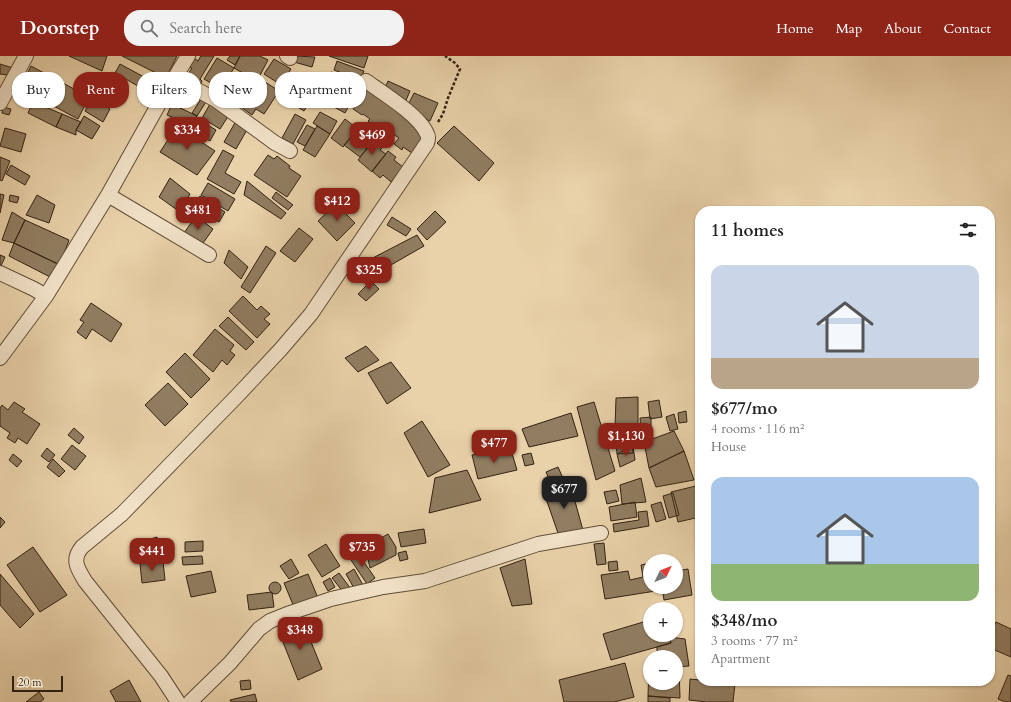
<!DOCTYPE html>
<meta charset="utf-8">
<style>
:root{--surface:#fff;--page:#f2f2f2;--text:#222;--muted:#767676;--accent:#8f2418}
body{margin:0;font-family:Cardo,serif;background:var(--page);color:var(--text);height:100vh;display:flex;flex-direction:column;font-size:15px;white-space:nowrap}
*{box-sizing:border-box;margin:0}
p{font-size:13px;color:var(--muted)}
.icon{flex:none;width:22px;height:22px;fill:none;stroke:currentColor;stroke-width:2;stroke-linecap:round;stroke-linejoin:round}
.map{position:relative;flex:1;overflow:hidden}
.details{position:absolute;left:695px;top:150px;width:300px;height:480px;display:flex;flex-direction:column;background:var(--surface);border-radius:16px;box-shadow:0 1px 3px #0004}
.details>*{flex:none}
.top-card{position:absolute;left:12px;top:16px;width:380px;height:36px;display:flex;gap:8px}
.needle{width:26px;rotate:47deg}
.buttons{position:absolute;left:643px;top:498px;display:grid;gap:8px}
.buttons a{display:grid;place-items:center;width:40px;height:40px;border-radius:50%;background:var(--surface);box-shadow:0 1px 3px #0004;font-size:20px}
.scale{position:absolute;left:12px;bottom:10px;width:51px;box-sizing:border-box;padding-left:4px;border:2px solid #322213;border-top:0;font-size:11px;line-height:14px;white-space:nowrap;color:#322213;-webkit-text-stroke:3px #f1e1c7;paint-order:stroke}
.price{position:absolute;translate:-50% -34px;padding:0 9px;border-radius:8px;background:var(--accent);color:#fff;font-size:13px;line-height:26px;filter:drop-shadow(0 1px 2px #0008)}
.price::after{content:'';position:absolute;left:50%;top:24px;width:12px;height:9px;margin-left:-6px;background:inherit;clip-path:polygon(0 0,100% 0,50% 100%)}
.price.on{background:#222;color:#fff}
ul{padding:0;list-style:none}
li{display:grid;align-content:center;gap:8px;height:212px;padding:0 16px}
li span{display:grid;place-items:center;height:124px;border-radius:12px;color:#555}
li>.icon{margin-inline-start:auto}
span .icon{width:72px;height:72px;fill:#fffc;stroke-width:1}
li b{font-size:17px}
h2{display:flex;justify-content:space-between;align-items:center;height:48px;padding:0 16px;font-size:17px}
.pill{padding:0 14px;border-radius:16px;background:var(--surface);box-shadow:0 1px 3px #0004;font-size:14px;line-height:36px}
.pill.on{background:var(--accent);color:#fff}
header{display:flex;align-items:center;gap:24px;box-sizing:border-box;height:56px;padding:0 20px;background:var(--accent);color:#fff}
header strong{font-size:19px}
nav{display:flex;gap:22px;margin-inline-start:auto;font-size:14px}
.search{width:280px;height:36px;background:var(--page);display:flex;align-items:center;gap:10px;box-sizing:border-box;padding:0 14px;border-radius:16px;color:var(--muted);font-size:15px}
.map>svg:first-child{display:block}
.building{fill:#917d61;stroke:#322213}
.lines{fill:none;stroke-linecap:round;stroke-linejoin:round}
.minor-casing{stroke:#604e38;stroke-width:16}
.path{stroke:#322213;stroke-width:2.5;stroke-dasharray:3 2;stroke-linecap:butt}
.minor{stroke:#f1e1c7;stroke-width:14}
</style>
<header>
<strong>Doorstep</strong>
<div class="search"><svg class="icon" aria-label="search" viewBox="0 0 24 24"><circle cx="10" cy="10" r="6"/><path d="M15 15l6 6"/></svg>Search here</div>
<nav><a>Home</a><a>Map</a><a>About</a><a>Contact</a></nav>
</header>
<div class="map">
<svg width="1011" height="646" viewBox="0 0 1011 646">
<rect width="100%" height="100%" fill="#e9d1a9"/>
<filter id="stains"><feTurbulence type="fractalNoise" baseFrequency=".005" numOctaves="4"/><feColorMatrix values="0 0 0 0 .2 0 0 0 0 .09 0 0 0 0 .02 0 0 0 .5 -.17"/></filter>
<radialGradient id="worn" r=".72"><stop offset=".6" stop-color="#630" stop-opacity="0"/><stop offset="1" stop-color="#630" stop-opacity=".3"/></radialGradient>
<path class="building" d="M69 0H107L102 15Z
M122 0H177L166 22Z
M201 0H214L200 23 202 25 200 29 186 21 192 12 188 11 194 2 198 5Z
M230 0H240L235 9 227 4Z
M240 0H260L268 4 257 25 234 12Z
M296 0 315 1 312 11 294 6Z
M329 0H368L364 12Z
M217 2 234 12 221 33 204 23Z
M274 3 291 13 281 29 264 18Z
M337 5 364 15 355 38 346 34 352 21 334 14Z
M0 8 13 12 14 20 0 18Z
M120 8 157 28 152 38 115 17Z
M31 10 89 41 78 63 20 32Z
M241 16 257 25 241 51 233 46 243 29 236 25Z
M331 16 342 19 340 26 329 22Z
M295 19 301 23 303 19 313 25 310 29 317 33 304 55 281 41Z
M229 21 239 27 229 44 218 38Z
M259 22 279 35 264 58 256 53 252 59 241 51Z
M102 23 121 34 111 50 92 39Z
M388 25 410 35 404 49 384 35Z
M368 31 413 66 411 69 425 79 412 97 403 91 402 94 394 88 399 82 393 78 390 82 381 75 383 73 377 68 376 70 368 65 370 63 363 58 362 59 353 53Z
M343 35 354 41 345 57 334 51Z
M414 37 438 47 430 65 416 58 407 51Z
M92 42 110 53 103 66 85 55Z
M201 43 206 46 197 60 192 57Z
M33 46 62 58 56 71 28 57Z
M172 48 197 60 193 70 167 59Z
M210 48 229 59 220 73 202 62Z
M3 51 11 53 9 59 2 57Z
M320 56 337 65 330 78 313 67Z
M62 58 81 66 76 74V79L56 71Z
M295 58 306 64 293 88 282 82Z
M84 60 100 70 92 83 76 74Z
M345 63 358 73 343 91 331 82Z
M236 65 248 72 236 93 224 86Z
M206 68 216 74 210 85 200 79Z
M307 69 315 73 305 90 297 86Z
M177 70 215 95 197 119 160 96Z
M317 70 330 78 315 101 303 94Z
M454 70 494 107 479 125 437 87Z
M5 72 26 78 21 96 0 90Z
M358 73 366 80 365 82 371 87 360 101 344 89Z
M374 84 383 91 380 94 386 98 372 116 358 104Z
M223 94 234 100 225 117 241 126 234 138 207 123Z
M388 95 396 101 394 104 403 111 391 126 383 119 380 122 372 115Z
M268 99 274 103 277 100 290 110 289 112 301 120 287 141 254 119Z
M0 101 10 105 2 125 0 124Z
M11 109 30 120 25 129 6 118Z
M170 122 190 138 180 156 159 141Z
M247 125 286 157 281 163 244 139Z
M208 127 235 143 228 155 201 139Z
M276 136 293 149 288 154 272 142Z
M0 138 4 139 0 157Z
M10 139 19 141 17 147 9 145Z
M37 139 55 149 49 167 26 159Z
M200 140 225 156 219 166 194 150Z
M336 148 355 167 337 185 318 165Z
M435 155 446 166 427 184 417 173Z
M12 156 25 164 14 187 2 184Z
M196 160 213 173 201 190 184 177Z
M392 161 411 173 406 180 387 169Z
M25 164 69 184 60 209 14 187Z
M299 172 313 183 295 206 280 195Z
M417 179 424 190 377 217 367 205Z
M14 187 60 209 54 223 9 200Z
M266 190 276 197 250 237 241 231Z
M229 194 248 211 241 223 224 207Z
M0 199 5 201 0 212Z
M371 225 379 233 366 245 358 238Z
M243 240 257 254 261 250 270 258 264 263 270 268 257 282 229 255Z
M91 247 122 268 111 286 92 273 86 283 77 276 84 266 80 264Z
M228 261 254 286 246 294 219 270Z
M215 273 234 289 230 295 235 299 227 309 222 304 213 316 193 299Z
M366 290 379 304 358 316 345 302Z
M185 297 210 323 191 342 166 316Z
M391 306 411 332 387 348 368 317Z
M168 327 188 348 165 370 145 349Z
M638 341V372H615L616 342Z
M659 344 662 361 650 363 648 346Z
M14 346 25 353 22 356 40 368 27 388 18 382 15 387 7 382 10 377 0 370V352L2 349 8 354Z
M594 346 615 415 596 424 577 351Z
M686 355 687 366 679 367 678 357Z
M571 357 578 380 529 391 522 373Z
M674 358 678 373 670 375 666 361Z
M651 361V376H641L640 362Z
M422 365 450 409 428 421 404 377Z
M74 372 84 381 79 388 68 379Z
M674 375 684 395 649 412 644 386Z
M632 380 633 397 617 398 616 385Z
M72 389 86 400 75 414 61 403Z
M633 390 635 404 620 411 617 398Z
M47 392 55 399 49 406 41 400Z
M511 394 517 414 478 423 472 399Z
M684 395 694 424 656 431 649 412Z
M531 397 534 408 525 410 522 399Z
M13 398 22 405 17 411 9 404Z
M53 403 65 415 59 421 47 411Z
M558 411 562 420 550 425 546 416Z
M467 414 481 444 429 457 435 422Z
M641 422 646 446 622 448 620 429Z
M570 427 584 478 559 480 543 434Z
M700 429V461L678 466 671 436Z
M616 434 619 445 607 448 604 436Z
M673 437 679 459 669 462 663 440Z
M635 446 637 461 611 465 609 451Z
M661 446 666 463 656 466 651 449Z
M647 455 649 470 614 476 613 468 639 464 638 456Z
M0 461 5 466 0 472Z
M424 473 426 487 401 491 398 477Z
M388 478 396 491V499L370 512 368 503 362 493Z
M157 481 159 488 146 492 144 485Z
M203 485V495L185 496V486Z
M604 487 606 508 597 509 594 488Z
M326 488 340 510 322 521 308 499Z
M33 491 67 539 40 556 7 509Z
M406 495 408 503 400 505 398 497Z
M357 496 375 522 367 528 349 501Z
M202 500 203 508 183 509 182 501Z
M291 503 299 517 289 523 280 510Z
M525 503 532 548 512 550 500 512Z
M163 505 165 524 142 527 140 508Z
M617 505 618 514 609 515 608 506Z
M650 507V531H662V534L605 543 601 519 628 515 630 524 643 521 641 509Z
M354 513 363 529 355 534 346 518Z
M688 513 692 539 664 544 662 531H676V515Z
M211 515 216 536 191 541 186 520Z
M339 517 351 533 344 537 332 522Z
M0 518 34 558 20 572 0 549Z
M308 518 318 542 294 551 284 527Z
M330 522 335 531 328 535 323 526Z
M269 532a6 6 0 1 1 12 0a6 6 0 1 1-12 0Z
M272 536 274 551 249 554 247 539Z
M650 564V579H668L671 587 611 604 603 578Z
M303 566 322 613 298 624 279 576Z
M996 566 1011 573V601L990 592V580Z
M669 581 685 583 689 610 676 611V601H657V591L671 587Z
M625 607 634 641 614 646H564L559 624Z
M649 607H650V627H676V611H679L680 642 648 640Z
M1008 619 1011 620V646H1006L998 643Z
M690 623 700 624V625L735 628 733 646H707L689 644Z
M129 624 141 646H116L110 635Z
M250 624 251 633 241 634 240 625Z
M39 636 44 643 40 646H26Z
M255 638 257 646H231L230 644Z
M648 640 670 642V646H648Z"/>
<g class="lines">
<g class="minor-casing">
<path id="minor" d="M287 0 290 2
M175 22 216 44 275 87 290 95
M0 47 26 0
M108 139 209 199
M0 217 34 233 46 240
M0 302 46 240 62 214 108 139 161 44 188 0
M178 646 161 620 85 525C78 513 71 504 82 491L122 458 238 339 281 293 311 258 427 87C428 84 429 81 427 78 420 60 383 37 366 25
M190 646 230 607 259 573 270 565 290 557 331 543 383 531 425 525 538 488 601 477"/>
</g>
<path class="path" d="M438 66 443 58 448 42 460 13 455 7 445 0"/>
<use href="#minor" class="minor"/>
</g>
<rect width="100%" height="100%" filter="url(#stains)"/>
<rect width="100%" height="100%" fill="url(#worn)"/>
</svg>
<div class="buttons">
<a><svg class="needle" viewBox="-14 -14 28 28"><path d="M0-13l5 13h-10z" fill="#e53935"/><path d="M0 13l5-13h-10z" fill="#767676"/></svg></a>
<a>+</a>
<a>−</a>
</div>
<div class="scale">20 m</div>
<b class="price" style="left:187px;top:95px">$334</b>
<b class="price" style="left:372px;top:100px">$469</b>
<b class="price" style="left:337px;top:166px">$412</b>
<b class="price" style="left:198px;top:175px">$481</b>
<b class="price" style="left:369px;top:235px">$325</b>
<b class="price" style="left:626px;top:401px">$1,130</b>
<b class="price" style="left:494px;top:408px">$477</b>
<b class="price on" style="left:564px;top:454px">$677</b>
<b class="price" style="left:362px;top:512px">$735</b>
<b class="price" style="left:152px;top:516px">$441</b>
<b class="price" style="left:300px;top:595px">$348</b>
<div class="top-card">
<a class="pill">Buy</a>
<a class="pill on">Rent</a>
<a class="pill">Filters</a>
<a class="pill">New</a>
<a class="pill">Apartment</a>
</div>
<section class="details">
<h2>11 homes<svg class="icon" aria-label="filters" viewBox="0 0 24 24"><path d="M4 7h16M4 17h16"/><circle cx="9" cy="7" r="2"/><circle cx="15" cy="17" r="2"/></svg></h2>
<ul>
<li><span style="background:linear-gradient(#c9d6e8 75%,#b9a48a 0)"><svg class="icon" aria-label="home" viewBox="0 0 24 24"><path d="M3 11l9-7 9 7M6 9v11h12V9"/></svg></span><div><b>$677/mo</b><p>4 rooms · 116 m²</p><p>House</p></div></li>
<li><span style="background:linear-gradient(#a9c7e8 70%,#8fb573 0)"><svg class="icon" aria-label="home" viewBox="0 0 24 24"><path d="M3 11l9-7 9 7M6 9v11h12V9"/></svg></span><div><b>$348/mo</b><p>3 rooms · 77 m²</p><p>Apartment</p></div></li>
</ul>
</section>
</div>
